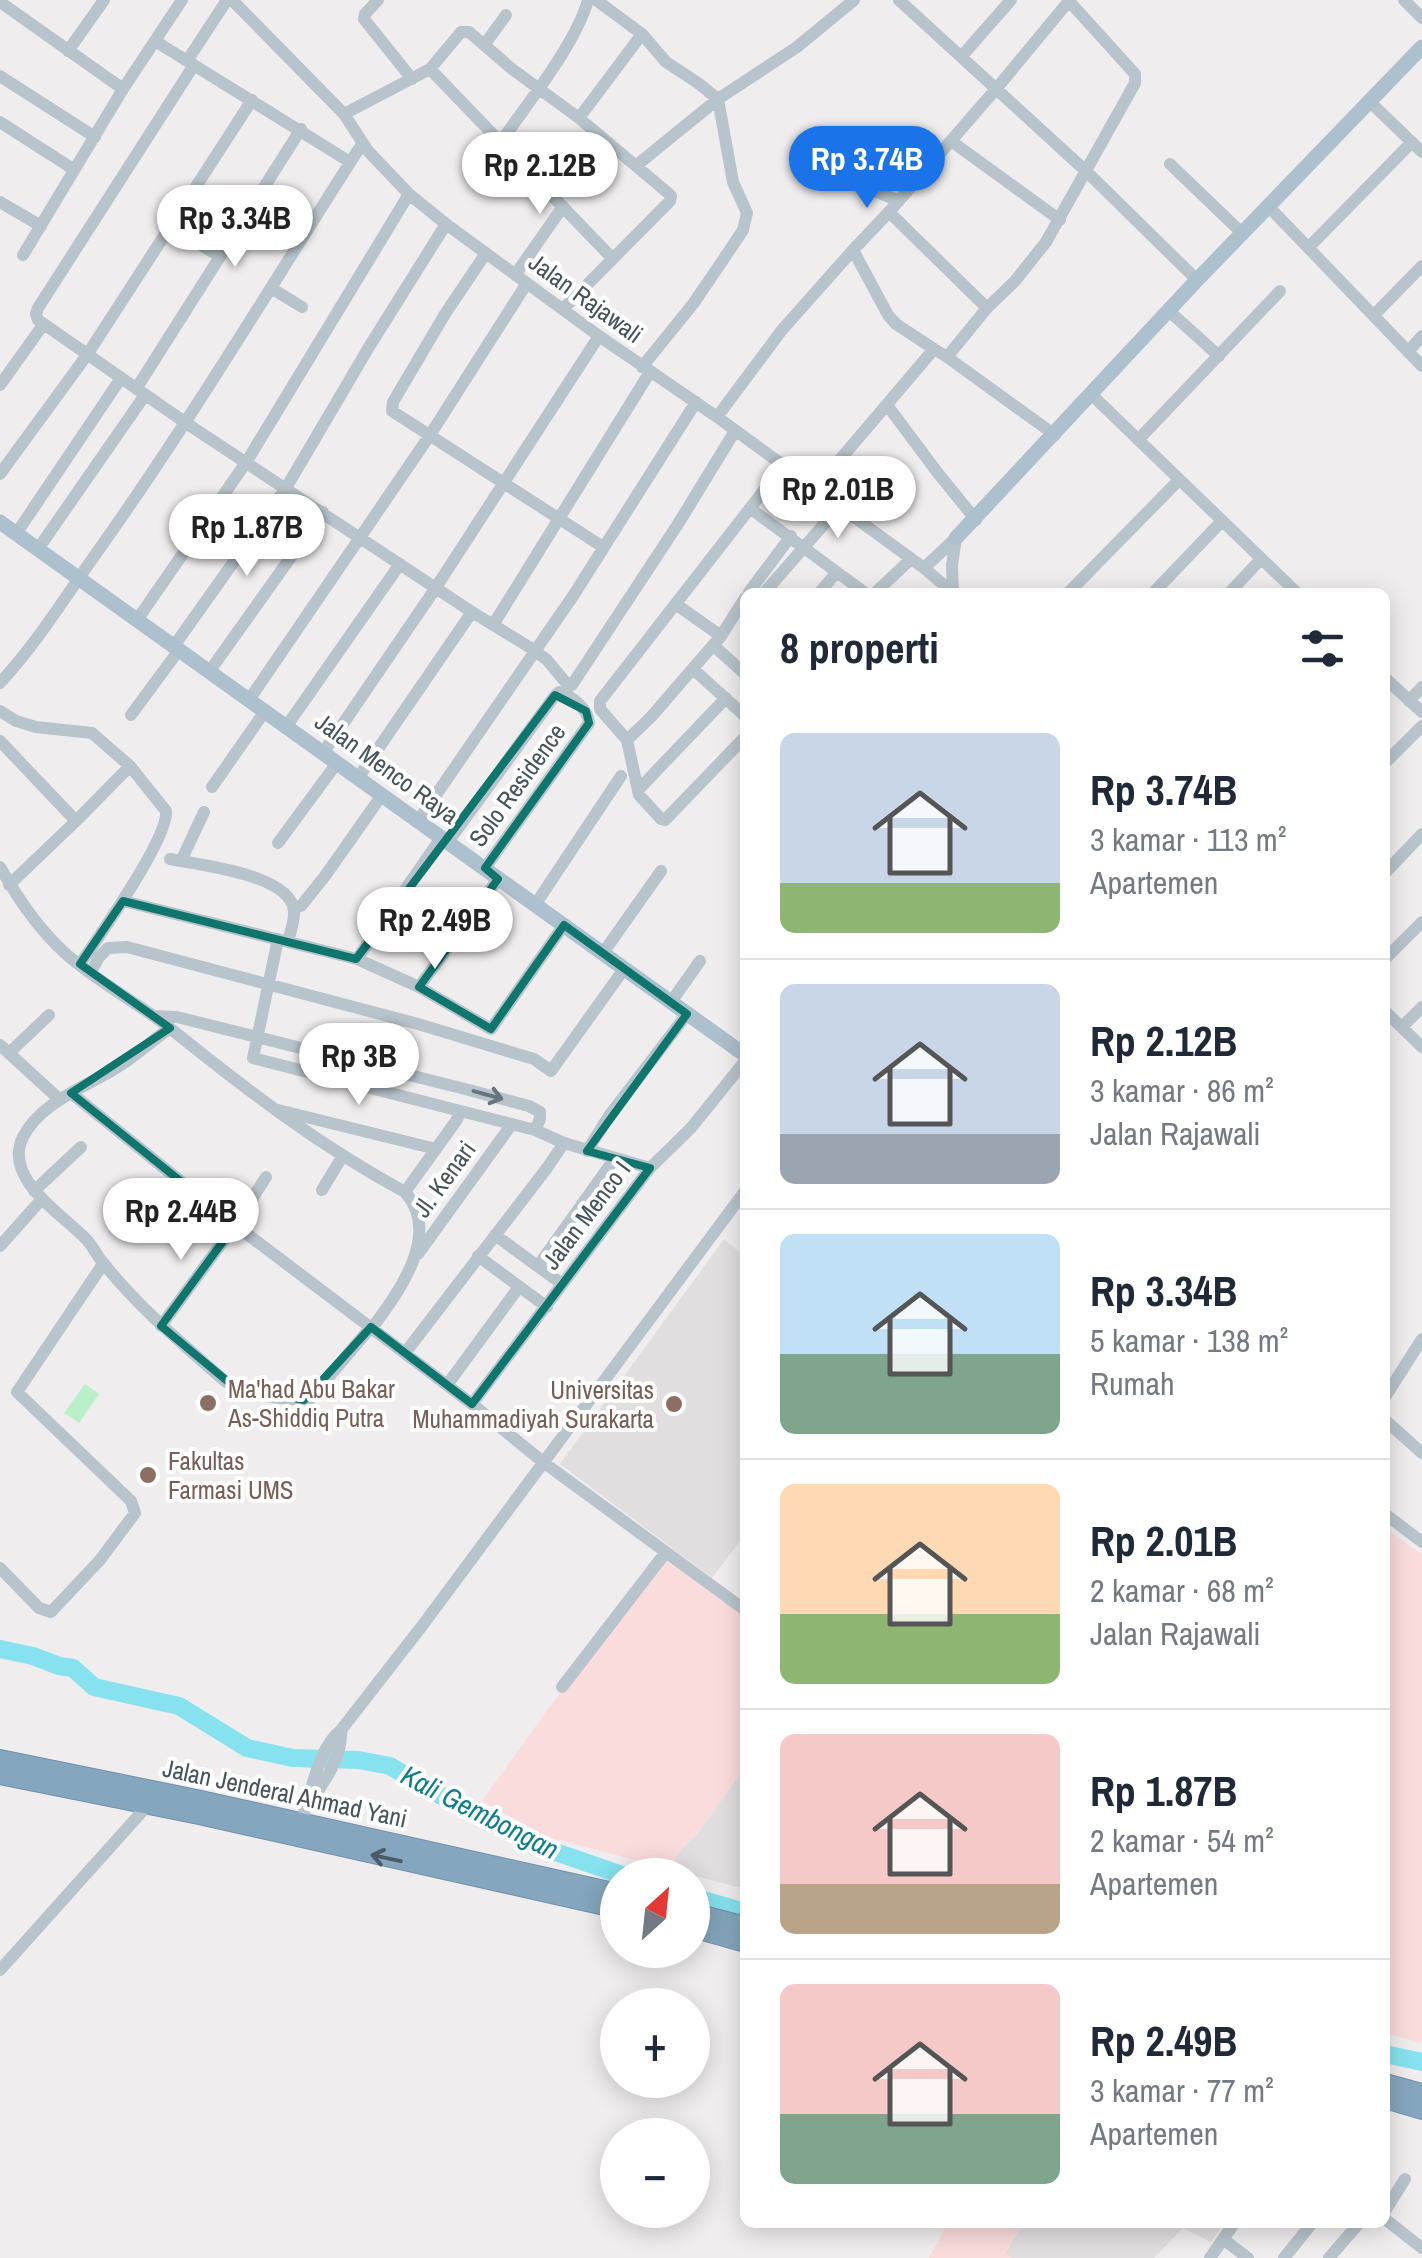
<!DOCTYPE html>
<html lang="id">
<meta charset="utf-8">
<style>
:root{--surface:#fff;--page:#f2f2f3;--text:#1f2937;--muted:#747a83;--line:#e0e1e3;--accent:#1a73e8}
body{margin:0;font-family:"Archivo Narrow",sans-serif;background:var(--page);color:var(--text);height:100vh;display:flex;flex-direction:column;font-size:38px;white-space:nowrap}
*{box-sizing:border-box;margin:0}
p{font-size:32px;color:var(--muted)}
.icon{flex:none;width:55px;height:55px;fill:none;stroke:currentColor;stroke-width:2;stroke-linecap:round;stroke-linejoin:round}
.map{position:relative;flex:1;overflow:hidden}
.drawer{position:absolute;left:740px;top:588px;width:650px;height:1640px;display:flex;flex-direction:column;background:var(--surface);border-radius:15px;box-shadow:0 5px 25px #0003}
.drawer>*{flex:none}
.needle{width:65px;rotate:27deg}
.controls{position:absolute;left:600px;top:1858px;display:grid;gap:20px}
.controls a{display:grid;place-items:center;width:110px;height:110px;border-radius:50%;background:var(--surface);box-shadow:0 5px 25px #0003;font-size:50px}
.price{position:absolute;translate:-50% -85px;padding:0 22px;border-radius:35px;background:#fff;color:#222;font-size:32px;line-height:65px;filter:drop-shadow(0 2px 5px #0008)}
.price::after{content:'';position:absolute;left:50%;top:60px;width:30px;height:22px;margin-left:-15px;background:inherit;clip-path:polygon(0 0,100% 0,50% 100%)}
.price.selected{background:var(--accent);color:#fff}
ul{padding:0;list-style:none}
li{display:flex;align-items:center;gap:30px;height:250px;padding:0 40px}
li+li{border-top:2px solid var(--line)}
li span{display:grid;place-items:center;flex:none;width:280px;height:200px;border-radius:15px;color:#555}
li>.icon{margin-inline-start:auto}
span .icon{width:120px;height:120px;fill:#fffc;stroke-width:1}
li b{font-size:42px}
h2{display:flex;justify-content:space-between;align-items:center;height:120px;padding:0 40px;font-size:42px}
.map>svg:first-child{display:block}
.education{fill:#e1dee0}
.medical{fill:#fbdcdd}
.green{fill:#baf0c9}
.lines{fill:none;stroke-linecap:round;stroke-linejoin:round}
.river{stroke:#86e2ee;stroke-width:18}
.highway-casing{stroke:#6f91aa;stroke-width:20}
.minor{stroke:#b8c4cb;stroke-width:12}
.major{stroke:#acc0cd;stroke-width:15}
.highway{stroke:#84a6be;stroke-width:18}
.oneway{stroke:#68757d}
.oneway2{stroke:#4b5b65}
.marked{fill:none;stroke:#0f766e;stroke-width:8;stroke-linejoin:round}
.education-dot{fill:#8d6e63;stroke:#fff;stroke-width:4}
.labels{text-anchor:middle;stroke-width:8;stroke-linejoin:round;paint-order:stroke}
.street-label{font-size:25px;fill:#45535b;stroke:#fff}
.education-label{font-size:25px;fill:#785e54;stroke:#fff;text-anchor:start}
.water-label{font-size:28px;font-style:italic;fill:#0b7e8c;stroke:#fff}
</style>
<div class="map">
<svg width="1422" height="2258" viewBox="0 0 1422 2258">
<rect width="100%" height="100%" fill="#f0edee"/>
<path class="education" d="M724 1239 739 1252 745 1245V1538L743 1537 712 1578 560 1464Z
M745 1767V1889L668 1869 683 1847 697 1834Z
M1023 2223H1224L1211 2242 1183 2228 1154 2258H1012L1005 2254Z"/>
<path class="medical" d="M1385 1529 1422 1554V2039L1420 2043 1385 2033Z
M667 1556 745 1615V1767L697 1834 683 1847 668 1869 548 1837 482 1801 548 1709Z
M948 2223V2222L1023 2223 1005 2253 1012 2258H929Z"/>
<path class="green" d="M85 1384 99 1394 79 1423 64 1413Z"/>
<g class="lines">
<path class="river" d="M0 1649 33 1656 59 1666 73 1668 94 1687 179 1706 247 1748 293 1758 359 1760 390 1766 430 1790 538 1846 622 1875
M692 1897 745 1912
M1385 2054 1422 2062"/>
<g class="highway-casing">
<path id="highway" d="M0 1759 201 1800 618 1893
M0 1775 199 1815 618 1909
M692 1912 745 1926
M692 1928 745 1943
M1385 2083 1422 2093
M1385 2099 1422 2110"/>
</g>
<path class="minor" d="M232 0 344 114 368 151 409 194 446 224 599 336 717 417 924 568 952 592
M378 0 365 14 364 19 412 79
M596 0 642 34 666 62 698 83 718 99 733 182 747 213 743 230 723 260 693 304 642 367
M899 0 1087 172 1197 280
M1404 0 1422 18
M0 2 123 89 23 255
M155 41 350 162
M485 44 506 15
M68 51 104 0
M961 57 1011 0
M187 61 227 0
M194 65 38 308 36 314 38 320 186 423 472 612 534 650 547 660 567 684 572 685 678 524 735 431
M430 69 613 259
M0 76 95 137
M123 89 182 0
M1370 102 1422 152
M344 114 430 69 461 32H469L512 69 579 118 668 193 671 196 670 201 563 309
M579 118 642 34
M0 122 70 167
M951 141 1060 220
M500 143C527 104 576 44 588 0
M1170 164 1243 234
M637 165 718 99 797 47 854 0
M850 181 899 201
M0 202 41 226
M1269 207 1422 366
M889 212 996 89 1069 1
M172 227 219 256
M1308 248 1412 142
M486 253 445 314 393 402 392 411 603 547
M515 275 562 208
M271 288 302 307
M1169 311 1219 356
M1374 315 1422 266
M934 349 896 324 888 315 853 250 889 212 987 308
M1408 352 1422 336
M947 357 1055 435
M0 385 43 325
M136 389 301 129
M1092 395 1296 592
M887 405 937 472 976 520
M717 417 782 330 853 250
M1138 440 1280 291
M0 474 87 355 252 100
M815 489 934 349 947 357 987 308 1015 281 1046 242 1135 83V74L1068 0
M751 509 864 592
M16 534 121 378
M38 549 145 395
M924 568 956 538
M749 592 791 536
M765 592 839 507
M820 592 836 573
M876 592 911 559
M953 592 952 565 956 538
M1069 592 1179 480
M1154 592 1222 521
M1230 592 1261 559
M677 605 721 636 651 717 627 740 600 709V701L765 489 774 485 801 480
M137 620 247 461 409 194
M493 625 650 372
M721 636 745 598
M713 645 745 674
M174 646 286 488 369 347 446 224
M693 669 745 716
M209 672 323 512
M1385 678 1422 712
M0 683C38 642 67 594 100 548 193 417 275 279 362 144
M249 700 430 435 527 283
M1409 701 1422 687
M0 711 16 721 36 727 92 733 130 766 166 811C169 837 98 938 80 964
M131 715 179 650
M286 727 400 564
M627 740 639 795 661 819 665 820 745 737
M0 741 76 821 9 885
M323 753 433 592 599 336
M1385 763 1422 726
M358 778 472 612
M212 787 265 711
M639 789 726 698
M76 821 130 766
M418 821 573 596 696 402
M448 842 553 698 559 692C571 695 588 709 589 723L485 868
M278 843 337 763
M170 859C199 865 291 874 294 911 295 920 290 933 288 942
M181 861 204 812
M0 867C18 899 38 929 65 953 97 982 137 1002 171 1029 247 1090 318 1145 405 1192 442 1234 399 1292 372 1328
M1385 873 1422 834
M123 901 357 959 419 987 491 1029 564 925
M535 905 621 776
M301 906 325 876 382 795
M603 953 661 871
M357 959 441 838
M1385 959 1422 922
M91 972 99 957 108 948 127 947 418 1024 534 1059 551 1071 624 969
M419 987 498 879
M671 1002 700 961
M1385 1011 1422 1047
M154 1016 177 1017 465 1089 529 1106 540 1112V1119L535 1130 253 1058 278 939
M1402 1027 1422 1007
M170 1028C153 1040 138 1054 121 1065 89 1086 41 1101 23 1137 2 1179 64 1215 87 1240 94 1248 98 1258 105 1265 140 1309 184 1345 226 1382 247 1395 286 1401 310 1399L371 1327
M0 1045 59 1099
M9 1053 49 1015
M71 1093 235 1225 472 1404 543 1462 745 1610
M278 1110 436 1149
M535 1130 564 1143
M587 1151 609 1116 687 1014
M322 1190 342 1157
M34 1191 81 1147
M405 1192 456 1121 461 1111
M495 1235 562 1284
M0 1246 41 1200
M418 1254 512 1124
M478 1256 547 1307
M538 1266 615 1158
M161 1326 235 1225 266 1177
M405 1353 547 1168 564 1143 650 1168
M447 1385 519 1287
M1385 1397 1422 1339
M472 1404 650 1168 691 1128 745 1061
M1385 1420 1422 1453
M1385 1514 1422 1542
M0 1568 39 1608 51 1612 100 1560 135 1513 131 1501 17 1392 103 1264
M562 1687 666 1552
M310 1801C325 1783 343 1754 341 1730
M298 1830C311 1800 315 1751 341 1730L422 1626 745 1191
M0 1970 148 1805
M1385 2211 1405 2179
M1385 2219 1422 2248
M1223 2239 1248 2258
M1210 2258 1235 2222
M1284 2258 1313 2222
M1329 2258 1360 2222"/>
<path class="major" d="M0 522 745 1055
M956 538 1197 280 1422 47"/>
<use href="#highway" class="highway"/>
</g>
<defs><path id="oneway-shaft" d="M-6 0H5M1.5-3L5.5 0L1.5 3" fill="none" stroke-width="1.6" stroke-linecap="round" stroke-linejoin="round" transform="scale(2.5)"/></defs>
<use class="oneway" href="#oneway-shaft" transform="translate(488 1095) rotate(15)"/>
<use class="oneway2" href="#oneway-shaft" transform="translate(386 1858) rotate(-168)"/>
<path class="marked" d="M555 695 586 711 589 723 485 868 498 879 419 987 491 1029 564 925 687 1014 587 1151 650 1168 472 1404 371 1327 304 1400 232 1385 161 1326 235 1225 71 1093 170 1028 80 964 123 901 356 959Z"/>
<g class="education-dot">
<circle cx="208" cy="1403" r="10"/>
<circle cx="674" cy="1404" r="10"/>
<circle cx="148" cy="1475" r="10"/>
</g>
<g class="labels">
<g class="street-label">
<text transform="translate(586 298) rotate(36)" y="9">Jalan Rajawali</text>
<text transform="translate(387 768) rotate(36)" y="9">Jalan Menco Raya</text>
<text transform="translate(517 785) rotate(-54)" y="9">Solo Residence</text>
<text transform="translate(444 1179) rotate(-54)" y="9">Jl. Kenari</text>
<text transform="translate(586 1215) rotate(-53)" y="9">Jalan Menco I</text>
<text transform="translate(285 1793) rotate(12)" y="9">Jalan Jenderal Ahmad Yani</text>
</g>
<g class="education-label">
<text x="228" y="1398">Ma'had Abu Bakar<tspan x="228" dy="29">As-Shiddiq Putra</tspan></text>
<text x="654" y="1399" text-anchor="end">Universitas<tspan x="654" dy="29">Muhammadiyah Surakarta</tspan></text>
<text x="168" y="1470">Fakultas<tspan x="168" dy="29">Farmasi UMS</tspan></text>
</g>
<g class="water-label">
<text transform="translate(480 1812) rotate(27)" y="10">Kali Gembongan</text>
</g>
</g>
</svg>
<div class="controls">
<a><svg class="needle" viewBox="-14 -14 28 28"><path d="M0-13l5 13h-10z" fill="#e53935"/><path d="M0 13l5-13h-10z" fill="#747a83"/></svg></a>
<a>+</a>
<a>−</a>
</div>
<b class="price selected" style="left:867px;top:211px">Rp 3.74B</b>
<b class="price" style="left:540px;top:217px">Rp 2.12B</b>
<b class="price" style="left:235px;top:270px">Rp 3.34B</b>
<b class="price" style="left:838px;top:541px">Rp 2.01B</b>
<b class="price" style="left:247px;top:579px">Rp 1.87B</b>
<b class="price" style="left:435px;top:972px">Rp 2.49B</b>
<b class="price" style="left:359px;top:1108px">Rp 3B</b>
<b class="price" style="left:181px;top:1263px">Rp 2.44B</b>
<section class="drawer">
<h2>8 properti<svg class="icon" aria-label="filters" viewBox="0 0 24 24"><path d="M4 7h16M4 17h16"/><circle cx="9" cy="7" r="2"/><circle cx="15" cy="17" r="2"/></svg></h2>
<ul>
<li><span style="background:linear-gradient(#c9d6e8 75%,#8fb573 0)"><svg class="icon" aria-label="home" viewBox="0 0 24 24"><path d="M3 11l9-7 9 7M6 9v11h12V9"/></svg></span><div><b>Rp 3.74B</b><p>3 kamar · 113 m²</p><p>Apartemen</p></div></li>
<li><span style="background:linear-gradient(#c9d6e8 75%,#9aa5b1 0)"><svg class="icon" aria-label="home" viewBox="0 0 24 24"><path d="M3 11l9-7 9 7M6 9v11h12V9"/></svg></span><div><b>Rp 2.12B</b><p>3 kamar · 86 m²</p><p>Jalan Rajawali</p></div></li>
<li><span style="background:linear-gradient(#bfe0f5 60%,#7fa58c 0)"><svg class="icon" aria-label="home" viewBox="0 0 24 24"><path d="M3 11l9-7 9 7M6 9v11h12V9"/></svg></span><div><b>Rp 3.34B</b><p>5 kamar · 138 m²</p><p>Rumah</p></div></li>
<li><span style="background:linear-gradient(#ffd9b3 65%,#8fb573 0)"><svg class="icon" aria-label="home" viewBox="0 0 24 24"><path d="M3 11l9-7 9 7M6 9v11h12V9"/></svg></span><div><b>Rp 2.01B</b><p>2 kamar · 68 m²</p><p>Jalan Rajawali</p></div></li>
<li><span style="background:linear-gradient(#f6c9c9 75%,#b9a48a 0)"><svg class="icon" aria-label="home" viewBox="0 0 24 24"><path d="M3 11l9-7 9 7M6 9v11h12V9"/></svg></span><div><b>Rp 1.87B</b><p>2 kamar · 54 m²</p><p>Apartemen</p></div></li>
<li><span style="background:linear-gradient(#f6c9c9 65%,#7fa58c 0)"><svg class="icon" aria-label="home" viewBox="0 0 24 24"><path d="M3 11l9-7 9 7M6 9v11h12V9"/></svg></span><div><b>Rp 2.49B</b><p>3 kamar · 77 m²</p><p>Apartemen</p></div></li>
</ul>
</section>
</div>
